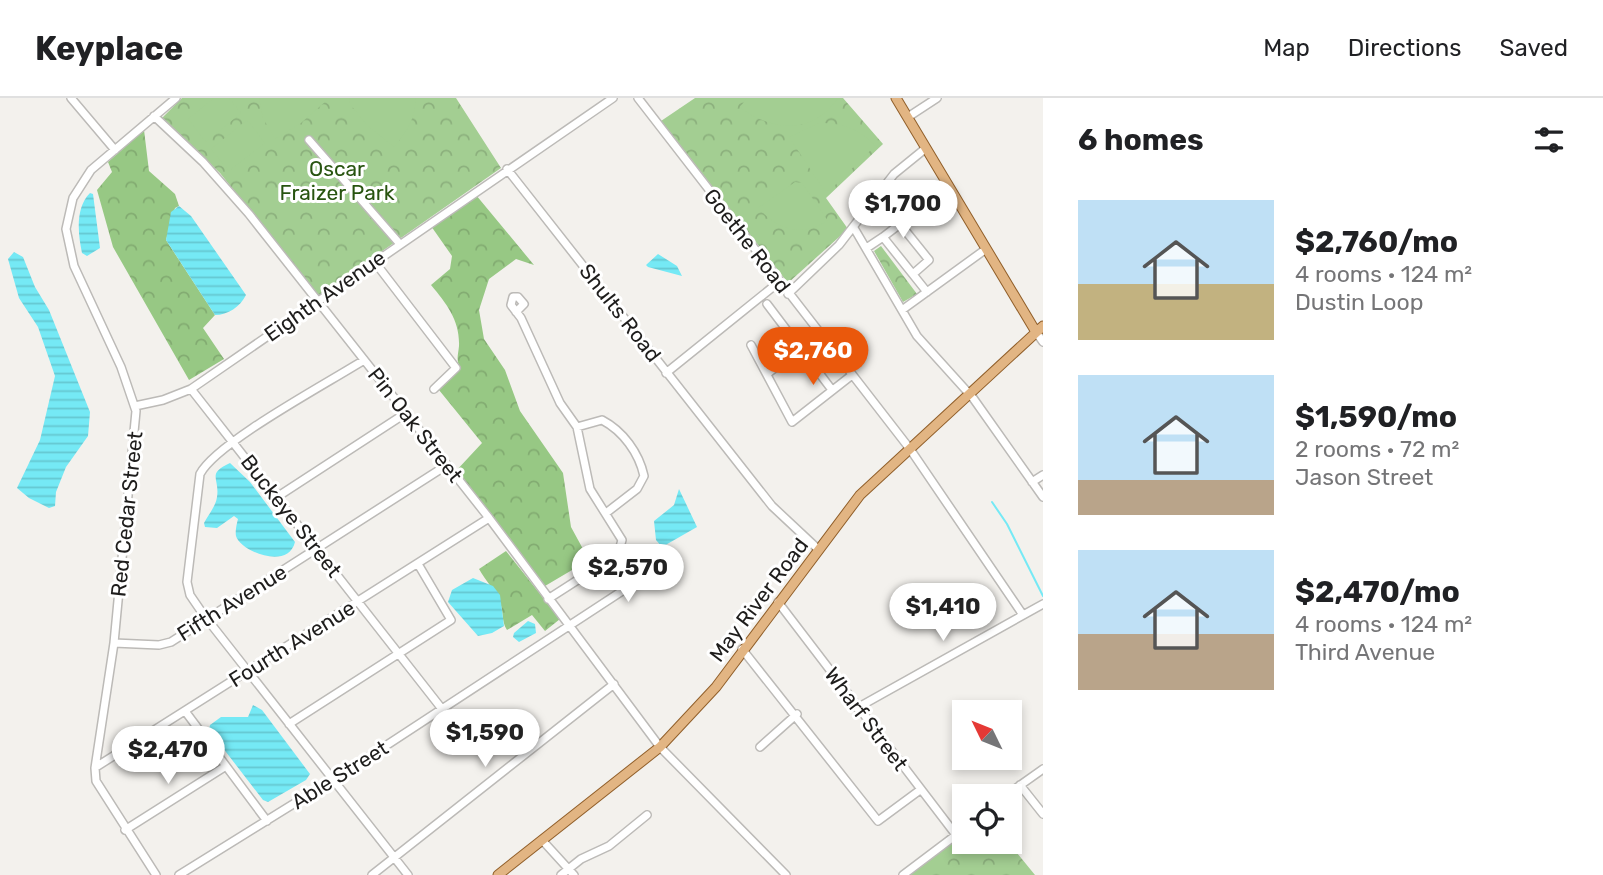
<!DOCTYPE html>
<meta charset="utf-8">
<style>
:root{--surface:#fff;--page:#f6f6f6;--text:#202124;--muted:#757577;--line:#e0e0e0;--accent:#ea580c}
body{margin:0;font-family:Rubik,sans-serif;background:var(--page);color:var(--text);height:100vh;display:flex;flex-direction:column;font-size:26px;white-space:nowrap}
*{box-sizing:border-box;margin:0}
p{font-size:23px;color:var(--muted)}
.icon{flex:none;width:38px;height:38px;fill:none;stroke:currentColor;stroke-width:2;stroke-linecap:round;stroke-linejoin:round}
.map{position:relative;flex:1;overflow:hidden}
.drawer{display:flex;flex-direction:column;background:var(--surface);width:560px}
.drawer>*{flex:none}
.needle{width:46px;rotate:313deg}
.tools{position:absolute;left:952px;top:602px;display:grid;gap:14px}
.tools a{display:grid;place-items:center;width:70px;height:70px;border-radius:0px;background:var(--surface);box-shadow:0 4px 10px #0003;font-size:35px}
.price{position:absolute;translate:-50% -60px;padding:0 16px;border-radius:24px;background:#fff;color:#222;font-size:23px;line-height:46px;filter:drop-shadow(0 2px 4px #0008)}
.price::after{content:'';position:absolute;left:50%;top:42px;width:21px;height:16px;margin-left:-10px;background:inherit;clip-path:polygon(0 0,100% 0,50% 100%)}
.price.selected{background:var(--accent);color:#fff}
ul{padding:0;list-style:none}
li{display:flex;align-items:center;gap:21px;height:175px;padding:0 35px}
li span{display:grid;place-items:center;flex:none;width:196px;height:140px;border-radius:0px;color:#555}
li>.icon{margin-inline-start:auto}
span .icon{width:84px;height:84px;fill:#fffc;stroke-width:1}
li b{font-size:30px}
h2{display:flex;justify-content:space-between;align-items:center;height:84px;padding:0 35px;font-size:30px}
header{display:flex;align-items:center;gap:42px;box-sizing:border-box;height:98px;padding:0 35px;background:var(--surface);border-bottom:2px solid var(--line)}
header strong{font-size:33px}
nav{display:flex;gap:38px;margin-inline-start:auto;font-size:24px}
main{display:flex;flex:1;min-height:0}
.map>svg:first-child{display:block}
.forest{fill:url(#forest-crowns)}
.park{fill:url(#park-crowns)}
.garden{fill:#a3ce92}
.water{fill:url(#water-rules)}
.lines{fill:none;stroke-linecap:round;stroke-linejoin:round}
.stream{stroke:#75e9f5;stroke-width:2}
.minor-casing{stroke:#bcbab7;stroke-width:10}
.major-casing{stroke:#915f2a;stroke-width:11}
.minor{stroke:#fff;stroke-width:7}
.major{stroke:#e2b583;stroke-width:9}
.labels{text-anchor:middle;stroke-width:6;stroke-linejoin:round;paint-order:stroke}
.park-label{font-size:21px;fill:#285410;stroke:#fff}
.street-label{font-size:21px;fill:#1e1d1c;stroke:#fff}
</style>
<header>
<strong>Keyplace</strong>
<nav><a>Map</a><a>Directions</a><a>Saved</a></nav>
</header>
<main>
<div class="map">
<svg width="1043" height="777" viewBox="0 0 1043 777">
<defs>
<pattern id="forest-crowns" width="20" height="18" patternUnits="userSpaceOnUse" patternTransform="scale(1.75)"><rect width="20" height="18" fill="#97c884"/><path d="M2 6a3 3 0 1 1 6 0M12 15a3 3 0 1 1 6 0" fill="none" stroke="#82ab71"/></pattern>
<pattern id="park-crowns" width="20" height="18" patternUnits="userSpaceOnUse" patternTransform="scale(1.75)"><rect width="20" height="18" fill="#a3ce92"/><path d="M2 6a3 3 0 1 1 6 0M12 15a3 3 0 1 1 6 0" fill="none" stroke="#8cb07d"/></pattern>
<pattern id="water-rules" width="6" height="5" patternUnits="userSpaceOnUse" patternTransform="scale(1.75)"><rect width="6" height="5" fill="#75e9f5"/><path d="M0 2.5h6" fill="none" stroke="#65c7d1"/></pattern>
</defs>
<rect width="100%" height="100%" fill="#f3f1ed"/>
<path class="forest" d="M144 32 149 73 175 96 179 108 175 110 166 142 215 217 203 230 224 261 189 282 113 149 97 92 112 74 108 64Z
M476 97 534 167 516 161 489 181 479 212 484 241 505 272 520 313 563 375 571 429 589 462 545 488 455 374 482 345 439 292 460 270C456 261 458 258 459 248 460 223 447 206 431 187L450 171 452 158 431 128Z
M506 453 560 521 545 533 532 517 507 532C501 523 504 514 500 505 495 491 486 484 479 471Z"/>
<path class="park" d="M182 0H456L501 70 318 198 220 75 162 20Z
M695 0H843L883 46 826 100 848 131 788 185 661 23Z
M881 148 917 196 903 204 874 153Z
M964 733V744H1008L1035 777H906Z"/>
<path class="garden" d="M214 0H229L241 15 206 44 188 21Z
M259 0H325V4L301 25 275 41 263 20Z
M350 0H416C415 21 407 34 394 49L368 28 349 5Z
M747 0H838C813 37 772 34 740 9Z
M247 22 265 45 229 73 211 51Z
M819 25C841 25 861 31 875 48L829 93 824 92 789 39Z
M795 84 802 85 828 123C799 139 779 132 758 110Z"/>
<path class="water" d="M90 95 93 96 100 150 87 158 82 155C78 136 75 110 90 95Z
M179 108 191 118 246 197C240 209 228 217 215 217L166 142 171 114Z
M14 154 23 159 35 189 49 212 90 314 88 338 66 369 56 394 55 408 49 410 29 400 17 390 40 342 55 278 38 229 19 200 8 161Z
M658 156 677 168 682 178 648 169 646 167Z
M230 365 250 384 295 444C288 473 240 453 236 438 235 433 237 425 238 421L234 418 217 430 205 429 204 425C208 417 216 408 217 399 220 380 206 376 230 365Z
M679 391 697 429 662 449 656 442 654 423 674 407Z
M473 480 493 488 500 497 504 528 492 535 478 538 448 504 452 492Z
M528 523 535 526 536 535 519 544 513 539 514 535Z
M253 607 262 612 310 676 306 682 268 704 263 702 209 632 210 627 221 619H248Z"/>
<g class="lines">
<path class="stream" d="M992 404 1007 426 1043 498"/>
<g class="minor-casing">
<path id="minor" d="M71 0 115 52
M638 0 910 351 1023 517
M154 18 203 64 249 116 489 420 660 649 786 777
M908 19 937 0
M309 42 399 145
M507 71 772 408 819 452
M854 130 917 238 973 300 1043 399
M883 139 900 126 929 162 913 176
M868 149 883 139 927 194
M374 163 456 270 434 291
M788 196 839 147 894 76 926 50
M767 206 832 292
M902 212 986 151
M516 214 524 206 518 199H513L511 207 521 220 560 305 577 329 590 391 622 442 618 456 548 501
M1036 234 1043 244
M798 244 817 231
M751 247 792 324 852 277
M364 262C328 285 217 344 200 376L187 484 190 497 203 516 408 777
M762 265 795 240
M666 275 779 184
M767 276 802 249
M191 291 442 611
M135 308 163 302 191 291 613 0
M577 329 602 322C623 333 639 355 644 378L637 391 606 415
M1032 384 1043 377
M277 399 406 315
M778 504 956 737
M114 545 159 547 171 544 447 367
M742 551 878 723 920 692
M857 610 1043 506
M185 613 267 723
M289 626 451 522 418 466
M760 649 797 616
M96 669 489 420
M1020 687 1043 716
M1005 698 1043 671
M125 732 226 668
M542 742 574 777
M156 777 96 683 95 670 114 545 136 313 121 269 74 168 66 131 73 100 91 72 176 0
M179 777 361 664 671 461
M372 777 614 586
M561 777 581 761 609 748 647 717
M903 777 964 731"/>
</g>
<g class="major-casing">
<path id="major" d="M896 0 1036 234
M498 777 660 649 716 589 860 397 1043 228"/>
</g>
<use href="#minor" class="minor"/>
<use href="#major" class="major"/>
</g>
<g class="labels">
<g class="park-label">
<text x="337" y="78">Oscar<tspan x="337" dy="24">Fraizer Park</tspan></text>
</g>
<g class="street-label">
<text transform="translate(747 143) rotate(52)" y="7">Goethe Road</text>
<text transform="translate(325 198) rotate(-35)" y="7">Eighth Avenue</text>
<text transform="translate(620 215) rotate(52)" y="7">Shults Road</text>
<text transform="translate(415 327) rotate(52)" y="7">Pin Oak Street</text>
<text transform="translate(127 416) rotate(-84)" y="7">Red Cedar Street</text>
<text transform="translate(291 418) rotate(52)" y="7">Buckeye Street</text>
<text transform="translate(759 502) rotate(-53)" y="7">May River Road</text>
<text transform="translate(232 505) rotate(-32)" y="7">Fifth Avenue</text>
<text transform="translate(292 546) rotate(-32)" y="7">Fourth Avenue</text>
<text transform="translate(866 621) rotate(53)" y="7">Wharf Street</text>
<text transform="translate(340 677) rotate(-32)" y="7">Able Street</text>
</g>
</g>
</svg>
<div class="tools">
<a><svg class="needle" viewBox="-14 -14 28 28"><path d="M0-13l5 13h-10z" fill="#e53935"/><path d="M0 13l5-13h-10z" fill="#757577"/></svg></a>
<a><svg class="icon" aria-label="locate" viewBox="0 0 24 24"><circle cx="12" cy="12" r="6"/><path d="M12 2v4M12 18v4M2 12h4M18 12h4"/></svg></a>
</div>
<b class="price" style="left:903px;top:142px">$1,700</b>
<b class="price selected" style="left:813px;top:289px">$2,760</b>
<b class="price" style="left:628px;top:506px">$2,570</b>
<b class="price" style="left:943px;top:545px">$1,410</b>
<b class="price" style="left:485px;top:671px">$1,590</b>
<b class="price" style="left:168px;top:688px">$2,470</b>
</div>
<section class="drawer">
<h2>6 homes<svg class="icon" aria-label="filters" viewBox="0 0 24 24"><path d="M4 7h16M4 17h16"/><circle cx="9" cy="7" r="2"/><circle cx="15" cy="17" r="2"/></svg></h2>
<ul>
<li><span style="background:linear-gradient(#bfe0f5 60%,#c2b280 0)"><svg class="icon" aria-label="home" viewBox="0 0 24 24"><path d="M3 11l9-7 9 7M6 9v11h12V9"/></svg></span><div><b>$2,760/mo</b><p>4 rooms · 124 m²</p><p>Dustin Loop</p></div></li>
<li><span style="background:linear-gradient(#bfe0f5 75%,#b9a48a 0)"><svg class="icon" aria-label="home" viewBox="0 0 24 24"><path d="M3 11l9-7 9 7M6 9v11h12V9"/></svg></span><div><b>$1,590/mo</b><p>2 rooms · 72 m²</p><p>Jason Street</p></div></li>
<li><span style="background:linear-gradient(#bfe0f5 60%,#b9a48a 0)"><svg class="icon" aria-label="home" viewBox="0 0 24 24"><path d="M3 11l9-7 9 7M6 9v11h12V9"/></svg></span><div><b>$2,470/mo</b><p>4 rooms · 124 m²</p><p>Third Avenue</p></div></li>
</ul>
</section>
</main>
